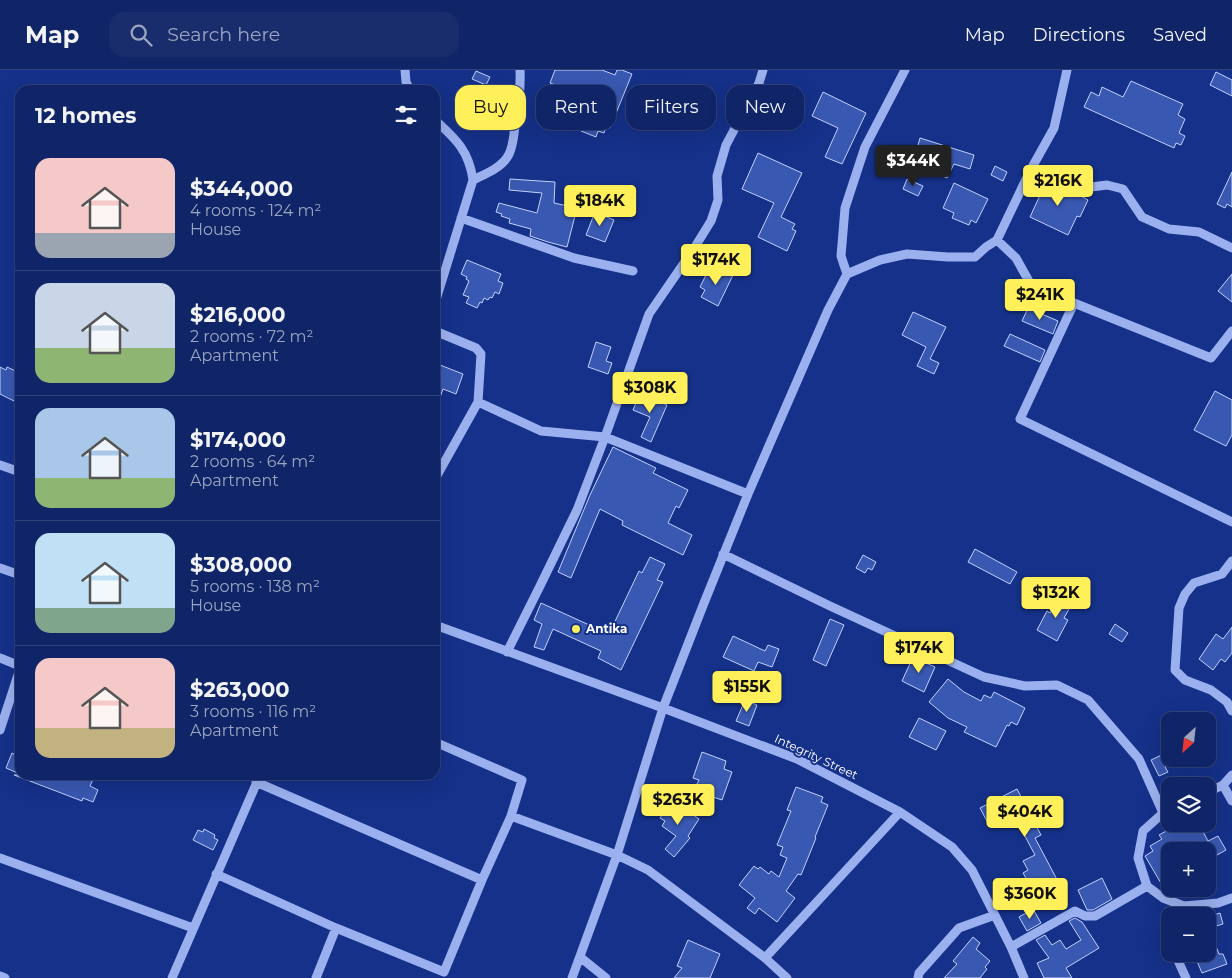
<!DOCTYPE html>
<meta charset="utf-8">
<style>
:root{--surface:#102567;--page:#192d6d;--text:#f1f3f6;--muted:#9ca5c0;--line:#30427b;--accent:#ffef59}
body{margin:0;font-family:Montserrat,sans-serif;background:var(--page);color:var(--text);height:100vh;display:flex;flex-direction:column;font-size:19px;white-space:nowrap}
*{box-sizing:border-box;margin:0}
p{font-size:16px;color:var(--muted)}
.icon{flex:none;width:28px;height:28px;fill:none;stroke:currentColor;stroke-width:2;stroke-linecap:round;stroke-linejoin:round}
.map{position:relative;flex:1;overflow:hidden}
.sheet{position:absolute;left:15px;top:15px;width:425px;height:695px;display:flex;flex-direction:column;background:var(--surface);border-radius:15px;box-shadow:0 5px 20px #0002,0 0 0 1px var(--line)}
.sheet>*{flex:none}
.top-card{position:absolute;left:455px;top:15px;width:475px;height:45px;display:flex;gap:10px}
.needle{width:32px;rotate:207deg}
.buttons{position:absolute;left:1161px;top:642px;display:grid;gap:10px}
.buttons a{display:grid;place-items:center;width:55px;height:55px;border-radius:10px;background:var(--surface);box-shadow:0 5px 20px #0002,0 0 0 1px var(--line);font-size:25px}
.price{position:absolute;translate:-50% -42px;padding:0 11px;border-radius:5px;background:var(--accent);color:#111;font-size:16px;line-height:32px;filter:drop-shadow(0 1px 2px #0008)}
.price::after{content:'';position:absolute;left:50%;top:30px;width:15px;height:11px;margin-left:-8px;background:inherit;clip-path:polygon(0 0,100% 0,50% 100%)}
.price.current{background:#222;color:#fff}
ul{padding:0;list-style:none}
li{display:flex;align-items:center;gap:15px;height:125px;padding:0 20px}
li+li{border-top:1px solid var(--line)}
li span{display:grid;place-items:center;flex:none;width:140px;height:100px;border-radius:15px;color:#555}
li>.icon{margin-inline-start:auto}
span .icon{width:60px;height:60px;fill:#fffc;stroke-width:1}
li b{font-size:21px}
h2{display:flex;justify-content:space-between;align-items:center;height:60px;padding:0 20px;font-size:21px}
.pill{padding:0 18px;border-radius:15px;background:var(--surface);box-shadow:0 5px 20px #0002,0 0 0 1px var(--line);font-size:18px;line-height:45px}
.pill.current{background:var(--accent);color:#111}
header{display:flex;align-items:center;gap:30px;box-sizing:border-box;height:70px;padding:0 25px;background:var(--surface);border-bottom:1px solid var(--line)}
header strong{font-size:24px}
nav{display:flex;gap:28px;margin-inline-start:auto;font-size:18px}
.search{width:350px;height:45px;background:var(--page);display:flex;align-items:center;gap:12px;box-sizing:border-box;padding:0 18px;border-radius:15px;color:var(--muted);font-size:19px}
.map>svg:first-child{display:block}
.building{fill:#3958b1;stroke:#c2d1fb}
.lines{fill:none;stroke-linecap:round;stroke-linejoin:round}
.minor{stroke:#9bb1ef;stroke-width:9}
.poi-dot{fill:#ffef59;stroke:#153189;stroke-width:2}
.labels{text-anchor:middle;stroke-width:4;stroke-linejoin:round;paint-order:stroke}
.poi-label{font-size:12px;font-weight:bold;fill:#fff;stroke:#153189;text-anchor:start}
.street-label{font-size:12px;fill:#fff;stroke:#153189}
</style>
<header>
<strong>Map</strong>
<div class="search"><svg class="icon" aria-label="search" viewBox="0 0 24 24"><circle cx="10" cy="10" r="6"/><path d="M15 15l6 6"/></svg>Search here</div>
<nav><a>Map</a><a>Directions</a><a>Saved</a></nav>
</header>
<div class="map">
<svg width="1232" height="908" viewBox="0 0 1232 908">
<rect width="100%" height="100%" fill="#153189"/>
<path class="building" d="M555 0H602L615 5 617 0H622L632 4 610 58 606 57 604 63 598 61 596 67 581 61 583 55 574 51 583 26 550 13Z
M476 1 490 7 486 15 472 9Z
M1216 2 1232 10V26L1210 15Z
M1131 11 1183 34 1178 45 1185 49 1179 63 1185 66 1181 75 1176 73 1174 78 1084 37 1091 22 1099 26 1102 17 1123 27Z
M823 22 866 43 842 94 825 87 838 58 812 46Z
M920 68 974 85 970 99 954 94 947 108 932 102 938 89 916 82Z
M758 83 802 103 781 147 795 154 792 159 796 161 787 181 758 167 774 133 742 119Z
M995 96 1007 102 1003 111 991 105Z
M1232 102V137L1227 134 1225 138 1217 134Z
M510 109 555 112 554 133 577 138 567 177 548 172 530 166 531 159 509 153 510 149 501 146 502 144 496 142 499 133 537 143 542 123 509 120Z
M907 109 923 116 918 126 903 119Z
M1044 110 1055 116 1072 121 1088 130 1080 147 1077 146 1068 165 1030 147 1041 123 1039 122Z
M954 113 988 129 976 153 971 150 969 155 952 148 954 143 943 138Z
M595 142 614 150 605 172 586 165Z
M467 190 501 204 498 211 503 213 499 224 495 222 492 228 490 227 488 230 484 228 482 233 480 232 477 238 466 233 469 227 463 225 469 211 466 209 467 207 461 204Z
M718 197 733 205 718 236 701 227 705 220 700 217 708 201 715 204Z
M1232 204V232L1218 221Z
M1028 238 1058 251 1053 264 1022 251Z
M913 242 946 257 930 289 939 293 934 304 917 296 926 277 902 265Z
M1010 264 1045 280 1040 292 1004 276Z
M596 272 611 277 606 291 612 293 608 304 588 297Z
M435 293 463 304 456 324 443 319 437 336H435Z
M0 297 6 300 7 297 20 303V334L0 324Z
M1215 321 1232 330V365L1226 376 1194 360Z
M640 323 667 335 651 372 641 367 650 347 633 340Z
M613 377 656 398 653 403 688 420 679 438 676 436 668 453 692 465 683 485 622 455 623 451 600 439 571 508 558 502 590 425Z
M975 479 1017 502 1010 514 968 492Z
M863 485 876 492 872 500 868 498 865 503 856 498Z
M650 487 665 494 657 510 663 512 621 600 598 588 601 581 553 559 544 580 534 577 542 554 534 550 541 533 609 564 639 501 642 503Z
M1059 525 1073 532 1064 548 1068 550 1057 571 1037 560 1047 541 1050 543Z
M830 549 844 555 826 596 813 590Z
M1115 554 1128 563 1122 572 1109 564Z
M1232 557V583L1225 592 1221 589 1213 600 1199 589 1216 564 1223 569Z
M733 566 765 581 768 575 779 579 772 597 758 592 754 601 723 587Z
M913 587 935 597 924 622 902 611Z
M948 609 964 622 981 631 984 625 991 628 994 622 1025 638 1017 655 1011 652 1009 656 1007 655 996 677 964 662 967 657 948 648 929 632Z
M745 630 757 635 749 656 736 651Z
M919 648 946 661 936 680 909 667Z
M1170 681V695L1165 697 1168 702 1159 706 1151 690Z
M702 682 726 691 724 699 732 702 722 730 710 726 711 722 696 716 699 710 693 708Z
M12 683 20 687V704L6 698Z
M14 705H95L90 716 98 720 93 732 83 728 82 731Z
M796 717 823 727 821 732 828 735 815 767 816 768 801 805 798 804 786 821 795 828 777 852 759 838 755 844 747 838 755 828 739 815 754 796 758 799 760 797 769 804 771 801 779 807 787 788 780 785 783 777 777 775 791 741 787 740Z
M1017 719 1041 765 1035 768 1062 819 1050 825 1042 809 1030 815 1023 803 1028 800 1023 791 1035 785 1011 740 988 753 980 738Z
M672 730 699 749 688 766 690 768 674 787 665 779 676 766 662 756 665 751 660 748Z
M1179 754H1199L1208 771 1218 766 1226 780 1208 790V781H1170V810L1162 815 1145 786 1153 781 1150 776 1162 769 1159 765Z
M204 759 215 765 214 768 218 770 213 780 193 770 198 760 203 762Z
M1102 808 1112 829 1093 840H1087L1078 820Z
M1033 839 1041 853 1027 861 1019 847Z
M1220 843 1223 854 1209 858 1219 884H1223L1227 894 1202 903 1194 884H1208V847Z
M1075 848 1082 852 1099 878 1066 898 1072 908H1044L1037 893 1049 888 1036 870 1045 865 1052 875 1060 870 1066 879 1081 870 1069 851Z
M973 867 980 873 976 879 990 891 985 897 987 899 980 908H944L957 894 953 891Z
M688 870 720 884 710 908H674L682 898 677 896Z"/>
<g class="lines">
<path class="minor" d="M405 0 406 12 410 20
M435 50C456 69 469 81 473 110L435 233
M1030 101 1043 102 1058 111 1083 118 1107 115 1123 119 1142 147 1169 159 1199 162 1232 178
M473 110C485 104 501 98 508 86 513 78 514 65 515 55 518 37 521 19 520 0
M461 148 574 188 633 201
M997 170 1016 188 1036 224 1074 233 1211 288 1232 261
M847 204 841 186 845 138 865 77 905 0
M1074 233 1020 349 1232 452
M435 261 476 278 481 284 478 332 435 409
M478 332 541 361 605 367 748 424
M0 395 20 402
M723 484 830 536 984 607 1025 616 1057 615 1088 630 1139 689 1163 743
M1232 491 1222 504 1194 513 1185 524 1179 538 1175 600 1185 610 1211 620 1227 632 1232 641
M0 498 20 505
M435 555 663 638 797 689 900 742 952 777 972 800 1011 877 1024 908
M507 582 540 516 577 440 605 367 649 244 693 180 711 151 718 130 717 106 726 75 759 13 763 0
M0 588 20 596
M0 660 20 599
M256 712 482 810 511 746 522 710 435 672
M1223 715 1232 731
M1208 722 1223 715 1232 705
M1170 739 1163 743 1143 761 1138 788 1147 816 1163 828 1184 836 1218 833 1232 828
M511 746 617 785 648 800 765 888 787 908
M0 788 193 858
M216 804 336 858 444 902 482 810
M1011 877 1075 841 1085 846H1095L1147 816
M1175 884 1186 908
M580 887 606 908
M765 888 900 742
M0 906 5 908
M172 908 260 705
M316 908 336 858
M572 908 617 785 663 638 704 533 748 424 828 240 847 204 880 190 907 184 948 187H975L986 177 997 170 1030 101 1054 58 1067 0
M918 908 919 903 959 858 995 845"/>
</g>
<circle class="poi-dot" cx="576" cy="559" r="5"/>
<g class="labels">
<g class="poi-label">
<text x="586" y="563">Antika</text>
</g>
<g class="street-label">
<text transform="translate(816 687) rotate(25)" y="4">Integrity Street</text>
</g>
</g>
</svg>
<div class="buttons">
<a><svg class="needle" viewBox="-14 -14 28 28"><path d="M0-13l5 13h-10z" fill="#e53935"/><path d="M0 13l5-13h-10z" fill="#9ca5c0"/></svg></a>
<a><svg class="icon" aria-label="layers" viewBox="0 0 24 24"><path d="M12 4l9 5-9 5-9-5zM3 14l9 5 9-5"/></svg></a>
<a>+</a>
<a>−</a>
</div>
<b class="price current" style="left:913px;top:117px">$344K</b>
<b class="price" style="left:1058px;top:137px">$216K</b>
<b class="price" style="left:600px;top:157px">$184K</b>
<b class="price" style="left:716px;top:216px">$174K</b>
<b class="price" style="left:1040px;top:251px">$241K</b>
<b class="price" style="left:650px;top:344px">$308K</b>
<b class="price" style="left:1056px;top:549px">$132K</b>
<b class="price" style="left:919px;top:604px">$174K</b>
<b class="price" style="left:747px;top:643px">$155K</b>
<b class="price" style="left:678px;top:756px">$263K</b>
<b class="price" style="left:1025px;top:768px">$404K</b>
<b class="price" style="left:1030px;top:850px">$360K</b>
<div class="top-card">
<a class="pill current">Buy</a>
<a class="pill">Rent</a>
<a class="pill">Filters</a>
<a class="pill">New</a>
</div>
<section class="sheet">
<h2>12 homes<svg class="icon" aria-label="filters" viewBox="0 0 24 24"><path d="M4 7h16M4 17h16"/><circle cx="9" cy="7" r="2"/><circle cx="15" cy="17" r="2"/></svg></h2>
<ul>
<li><span style="background:linear-gradient(#f6c9c9 75%,#9aa5b1 0)"><svg class="icon" aria-label="home" viewBox="0 0 24 24"><path d="M3 11l9-7 9 7M6 9v11h12V9"/></svg></span><div><b>$344,000</b><p>4 rooms · 124 m²</p><p>House</p></div></li>
<li><span style="background:linear-gradient(#c9d6e8 65%,#8fb573 0)"><svg class="icon" aria-label="home" viewBox="0 0 24 24"><path d="M3 11l9-7 9 7M6 9v11h12V9"/></svg></span><div><b>$216,000</b><p>2 rooms · 72 m²</p><p>Apartment</p></div></li>
<li><span style="background:linear-gradient(#a9c7e8 70%,#8fb573 0)"><svg class="icon" aria-label="home" viewBox="0 0 24 24"><path d="M3 11l9-7 9 7M6 9v11h12V9"/></svg></span><div><b>$174,000</b><p>2 rooms · 64 m²</p><p>Apartment</p></div></li>
<li><span style="background:linear-gradient(#bfe0f5 75%,#7fa58c 0)"><svg class="icon" aria-label="home" viewBox="0 0 24 24"><path d="M3 11l9-7 9 7M6 9v11h12V9"/></svg></span><div><b>$308,000</b><p>5 rooms · 138 m²</p><p>House</p></div></li>
<li><span style="background:linear-gradient(#f6c9c9 70%,#c2b280 0)"><svg class="icon" aria-label="home" viewBox="0 0 24 24"><path d="M3 11l9-7 9 7M6 9v11h12V9"/></svg></span><div><b>$263,000</b><p>3 rooms · 116 m²</p><p>Apartment</p></div></li>
</ul>
</section>
</div>
